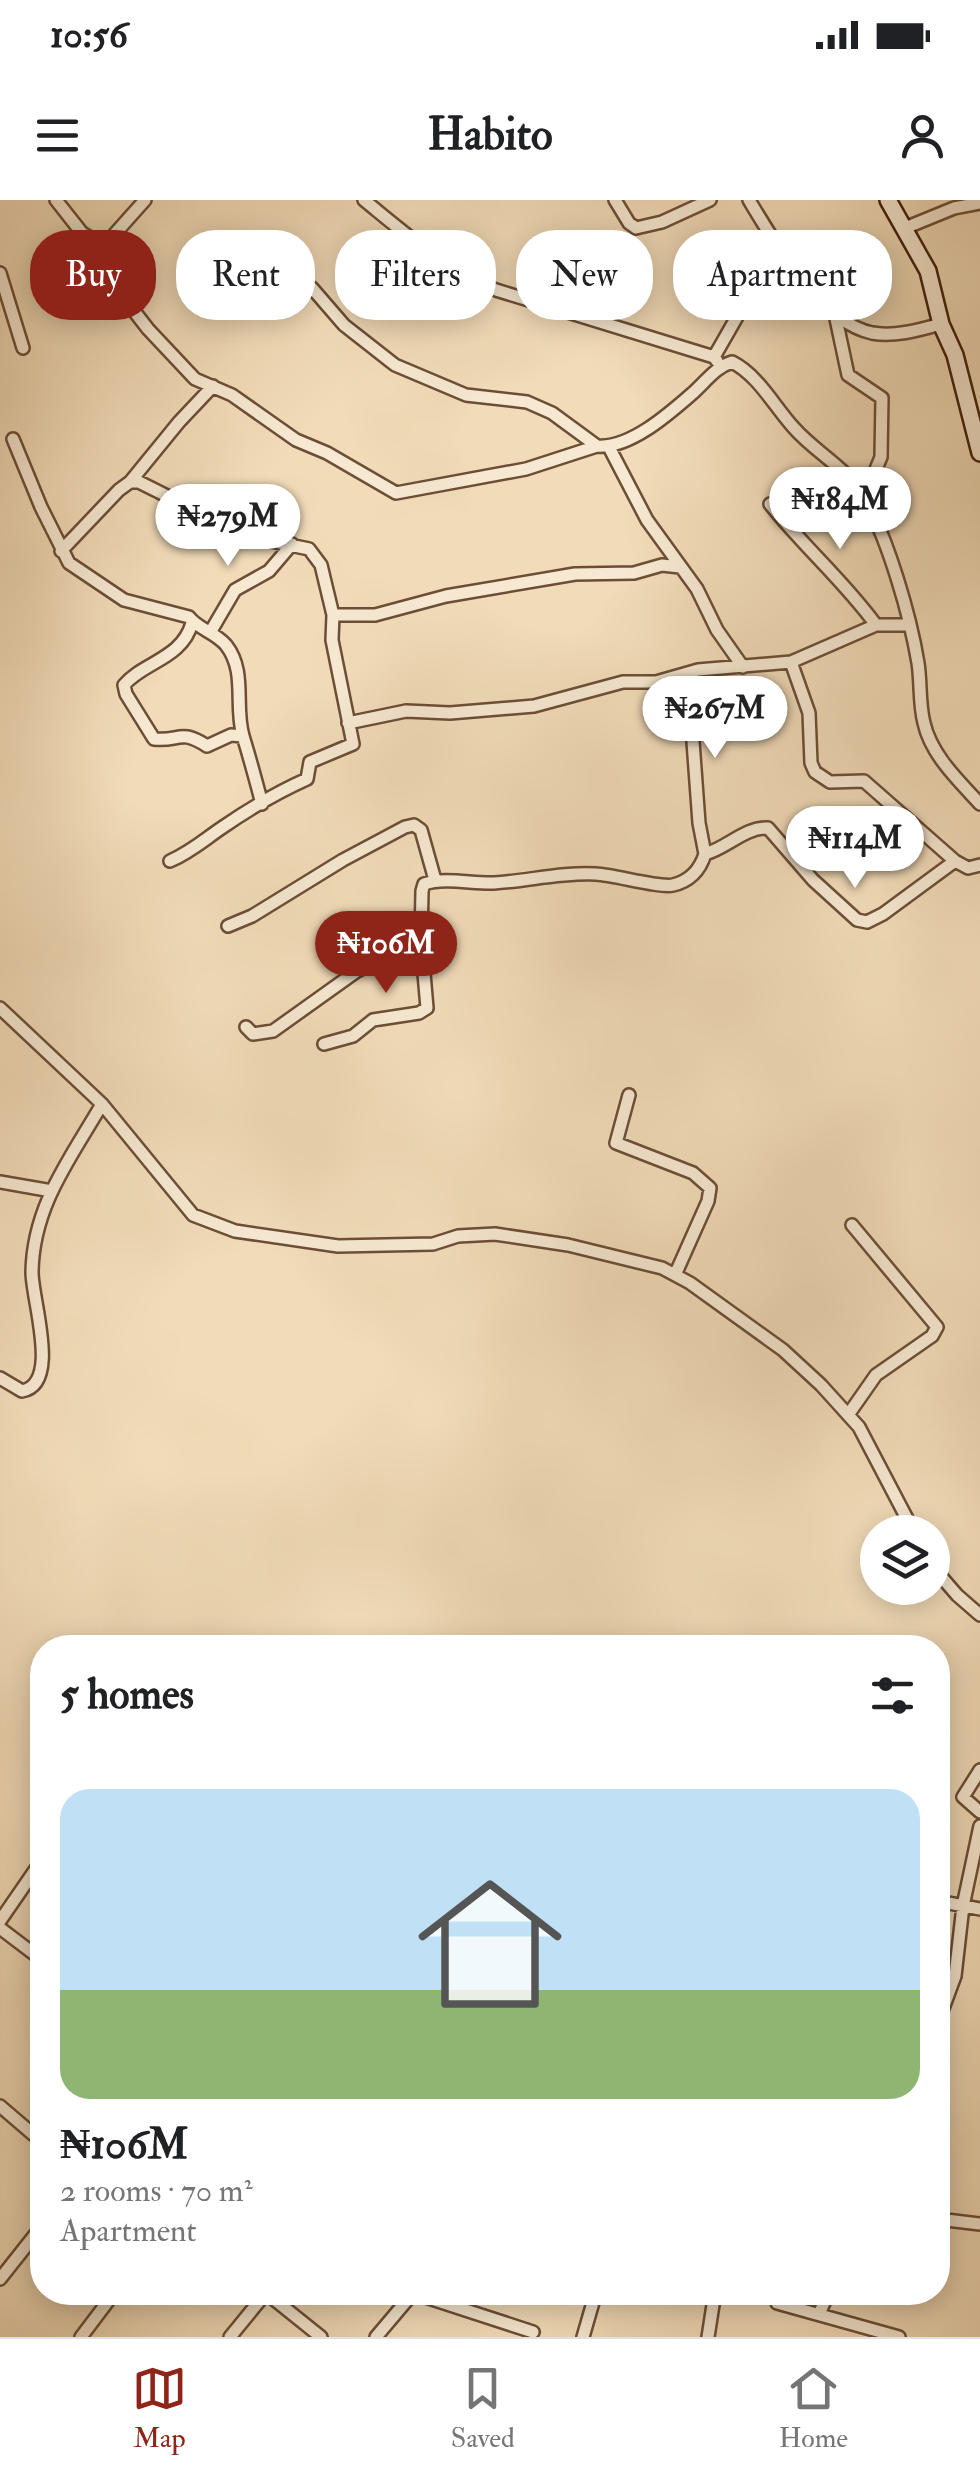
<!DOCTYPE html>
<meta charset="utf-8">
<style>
:root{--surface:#fff;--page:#f6f6f6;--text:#202124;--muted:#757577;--line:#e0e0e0;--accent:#8f2418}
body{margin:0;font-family:"IM FELL Double Pica",serif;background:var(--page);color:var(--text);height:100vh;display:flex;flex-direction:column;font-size:38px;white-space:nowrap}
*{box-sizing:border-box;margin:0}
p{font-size:32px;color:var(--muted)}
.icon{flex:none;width:55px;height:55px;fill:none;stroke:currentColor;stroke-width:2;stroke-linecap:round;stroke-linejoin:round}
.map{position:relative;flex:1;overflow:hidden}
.drawer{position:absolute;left:30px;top:1435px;width:920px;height:670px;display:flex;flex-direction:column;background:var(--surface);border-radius:40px;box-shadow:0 5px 25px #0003}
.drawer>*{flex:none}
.hud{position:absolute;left:30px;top:30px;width:920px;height:90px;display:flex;gap:20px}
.fabs{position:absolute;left:860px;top:1315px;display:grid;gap:20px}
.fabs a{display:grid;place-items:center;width:90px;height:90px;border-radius:50%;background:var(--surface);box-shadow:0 5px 25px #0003;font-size:50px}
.price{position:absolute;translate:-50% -85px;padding:0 22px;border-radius:35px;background:#fff;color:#222;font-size:32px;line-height:65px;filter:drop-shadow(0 2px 5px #0008)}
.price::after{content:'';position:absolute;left:50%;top:60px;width:30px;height:22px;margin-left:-15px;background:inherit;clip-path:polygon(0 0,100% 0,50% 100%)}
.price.active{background:var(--accent);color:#fff}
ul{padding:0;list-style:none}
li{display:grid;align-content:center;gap:20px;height:530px;padding:0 30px}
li+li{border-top:2px solid var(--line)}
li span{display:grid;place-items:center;height:310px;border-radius:30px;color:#555}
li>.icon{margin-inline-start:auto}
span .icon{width:180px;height:180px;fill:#fffc;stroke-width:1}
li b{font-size:42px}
h2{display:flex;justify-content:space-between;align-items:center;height:120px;padding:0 30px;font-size:42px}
.pill{padding:0 35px;border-radius:40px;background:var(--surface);box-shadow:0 5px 25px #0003;font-size:35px;line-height:90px}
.pill.active{background:var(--accent);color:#fff}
.status{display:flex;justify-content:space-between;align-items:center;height:70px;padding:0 50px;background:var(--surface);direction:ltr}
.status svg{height:28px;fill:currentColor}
header{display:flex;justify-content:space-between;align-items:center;height:130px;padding:0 30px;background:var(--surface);font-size:45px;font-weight:700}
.dock{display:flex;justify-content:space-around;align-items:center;height:140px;border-top:2px solid var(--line);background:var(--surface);font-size:28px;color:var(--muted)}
.dock a{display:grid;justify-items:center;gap:5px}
.dock .active{color:var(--accent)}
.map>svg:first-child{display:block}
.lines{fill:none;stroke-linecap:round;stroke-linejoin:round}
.street-casing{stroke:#6c4e37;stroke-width:16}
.secondary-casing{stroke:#401f0c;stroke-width:20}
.street{stroke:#f6e8d1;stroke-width:11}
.secondary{stroke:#f6e8d1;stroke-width:15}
</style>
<div class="status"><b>10:56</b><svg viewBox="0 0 49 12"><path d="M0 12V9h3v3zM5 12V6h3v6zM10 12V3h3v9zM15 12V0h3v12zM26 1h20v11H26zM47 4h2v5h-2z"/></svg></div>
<header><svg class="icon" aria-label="menu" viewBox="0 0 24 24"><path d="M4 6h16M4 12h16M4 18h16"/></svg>Habito<svg class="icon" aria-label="person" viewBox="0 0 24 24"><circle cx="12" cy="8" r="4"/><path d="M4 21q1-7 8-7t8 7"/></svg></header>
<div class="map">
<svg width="980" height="2137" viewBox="0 0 980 2137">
<rect width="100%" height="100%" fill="#f1dbb8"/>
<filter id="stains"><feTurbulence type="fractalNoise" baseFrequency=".002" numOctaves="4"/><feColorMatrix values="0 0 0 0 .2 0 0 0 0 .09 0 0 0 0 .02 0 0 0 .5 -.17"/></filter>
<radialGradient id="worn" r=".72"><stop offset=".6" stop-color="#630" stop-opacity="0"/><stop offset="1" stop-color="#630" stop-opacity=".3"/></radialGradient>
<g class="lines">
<g class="street-casing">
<path id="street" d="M56 0 82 33 104 46 120 93 148 129 195 179 232 195 296 240 327 253 396 293 526 269 597 246C630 249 670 213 694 192 707 180 716 167 732 162 758 175 774 206 794 228 816 253 846 267 864 297 888 339 910 415 918 463 921 483 919 504 924 523 931 555 959 581 980 604
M364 0C407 35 444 68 496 90L714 157
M615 0 629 23 636 28 662 22 710 0
M749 0C775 43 820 122 872 133 895 137 919 130 941 124
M905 28 954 8 980 3
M104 46 145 0
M278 64 312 88 344 125 395 165 466 195 527 202 552 213 597 246
M0 73 23 148
M835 114 848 175 882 198 881 257 864 298
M717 161 714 157 738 115 784 59
M13 239 41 307 69 363 124 400 189 417C198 429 215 432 226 445 247 472 234 505 243 536 250 559 256 581 262 604
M609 247 647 320 697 389 717 430 743 467
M130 282 179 222 213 186
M770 304C803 346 844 381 876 425
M61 351 119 290 130 282H139L223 324 266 340 309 349 321 365 333 415
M192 423C182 459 143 462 124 485L126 494 154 539C180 542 179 528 207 546L231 535 243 536
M211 431 235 390 269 371 292 344
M791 462 809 513 811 563 815 572 830 582 864 581 955 661 968 668 980 665
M688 474 699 623 705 654
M348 523 406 511 450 513 534 506 623 482H656L698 470 791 462 876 425H909
M170 661C191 652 205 639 223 627 249 609 278 592 307 579L310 562 353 544 332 440 333 415H375L446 396 575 374 634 373 662 365 680 367
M228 726 252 716 343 660 405 627 414 625 421 630 435 680
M0 808 102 904 193 1015 235 1031 338 1046 433 1044 458 1036 495 1034 568 1045 662 1068 690 1083 783 1150 821 1185 859 1227 914 1332
M246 827 253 834 273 831 357 771 421 739
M324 844 353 836 373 820 419 813 427 808 421 739 422 691 424 684C446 677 472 684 494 683 528 681 562 672 596 674 615 675 659 688 673 685 690 681 700 670 705 654 727 648 745 627 768 628L813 680 857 720 867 722 883 714 955 661
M629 895 616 943 693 973 710 988 708 1001 675 1075
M0 982 52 991
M0 1178 22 1191C61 1184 32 1101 32 1072 33 1006 70 959 102 904
M848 1215 876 1175 932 1136 937 1127 852 1025
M932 1366 957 1395 980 1415
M980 1570 963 1597 980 1612
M938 1701 980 1709
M0 1721 42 1660
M0 1728 42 1760
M938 1822 955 1776 963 1706 980 1626
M0 1906 42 1942
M938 2019 980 2024
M0 2079 42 2026
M265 2092 321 2137
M413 2093 533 2132
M777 2103 899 2137
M819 2114 829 2092
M81 2137 115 2092
M230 2137 266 2093
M376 2137 414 2092
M583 2137 596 2092
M708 2137 715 2092"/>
</g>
<g class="secondary-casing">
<path id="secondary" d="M888 0 928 71 941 124 955 155 980 253"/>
</g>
<use href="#street" class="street"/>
<use href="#secondary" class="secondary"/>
</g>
<rect width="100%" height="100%" filter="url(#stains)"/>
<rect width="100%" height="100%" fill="url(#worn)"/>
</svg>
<div class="fabs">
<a><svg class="icon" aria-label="layers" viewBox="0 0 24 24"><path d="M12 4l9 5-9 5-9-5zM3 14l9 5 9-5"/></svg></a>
</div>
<b class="price" style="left:840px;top:352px">₦184M</b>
<b class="price" style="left:228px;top:369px">₦279M</b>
<b class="price" style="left:715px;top:561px">₦267M</b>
<b class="price" style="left:855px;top:691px">₦114M</b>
<b class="price active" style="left:386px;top:796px">₦106M</b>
<div class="hud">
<a class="pill active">Buy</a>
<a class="pill">Rent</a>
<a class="pill">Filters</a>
<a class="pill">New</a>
<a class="pill">Apartment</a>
</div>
<section class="drawer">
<h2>5 homes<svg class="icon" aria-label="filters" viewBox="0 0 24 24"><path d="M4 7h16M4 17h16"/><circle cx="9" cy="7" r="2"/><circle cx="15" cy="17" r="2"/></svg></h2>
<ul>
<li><span style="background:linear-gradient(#bfe0f5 65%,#8fb573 0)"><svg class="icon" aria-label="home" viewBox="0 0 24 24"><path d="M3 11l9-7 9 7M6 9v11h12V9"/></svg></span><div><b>₦106M</b><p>2 rooms · 70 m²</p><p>Apartment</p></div></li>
</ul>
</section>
</div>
<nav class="dock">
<a class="active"><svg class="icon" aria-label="map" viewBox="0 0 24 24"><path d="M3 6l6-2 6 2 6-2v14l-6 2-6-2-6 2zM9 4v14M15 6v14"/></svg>Map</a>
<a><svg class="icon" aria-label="saved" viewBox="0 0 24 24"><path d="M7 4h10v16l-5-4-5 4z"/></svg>Saved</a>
<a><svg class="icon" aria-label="home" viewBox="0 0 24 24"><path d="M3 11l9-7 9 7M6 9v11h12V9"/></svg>Home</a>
</nav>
